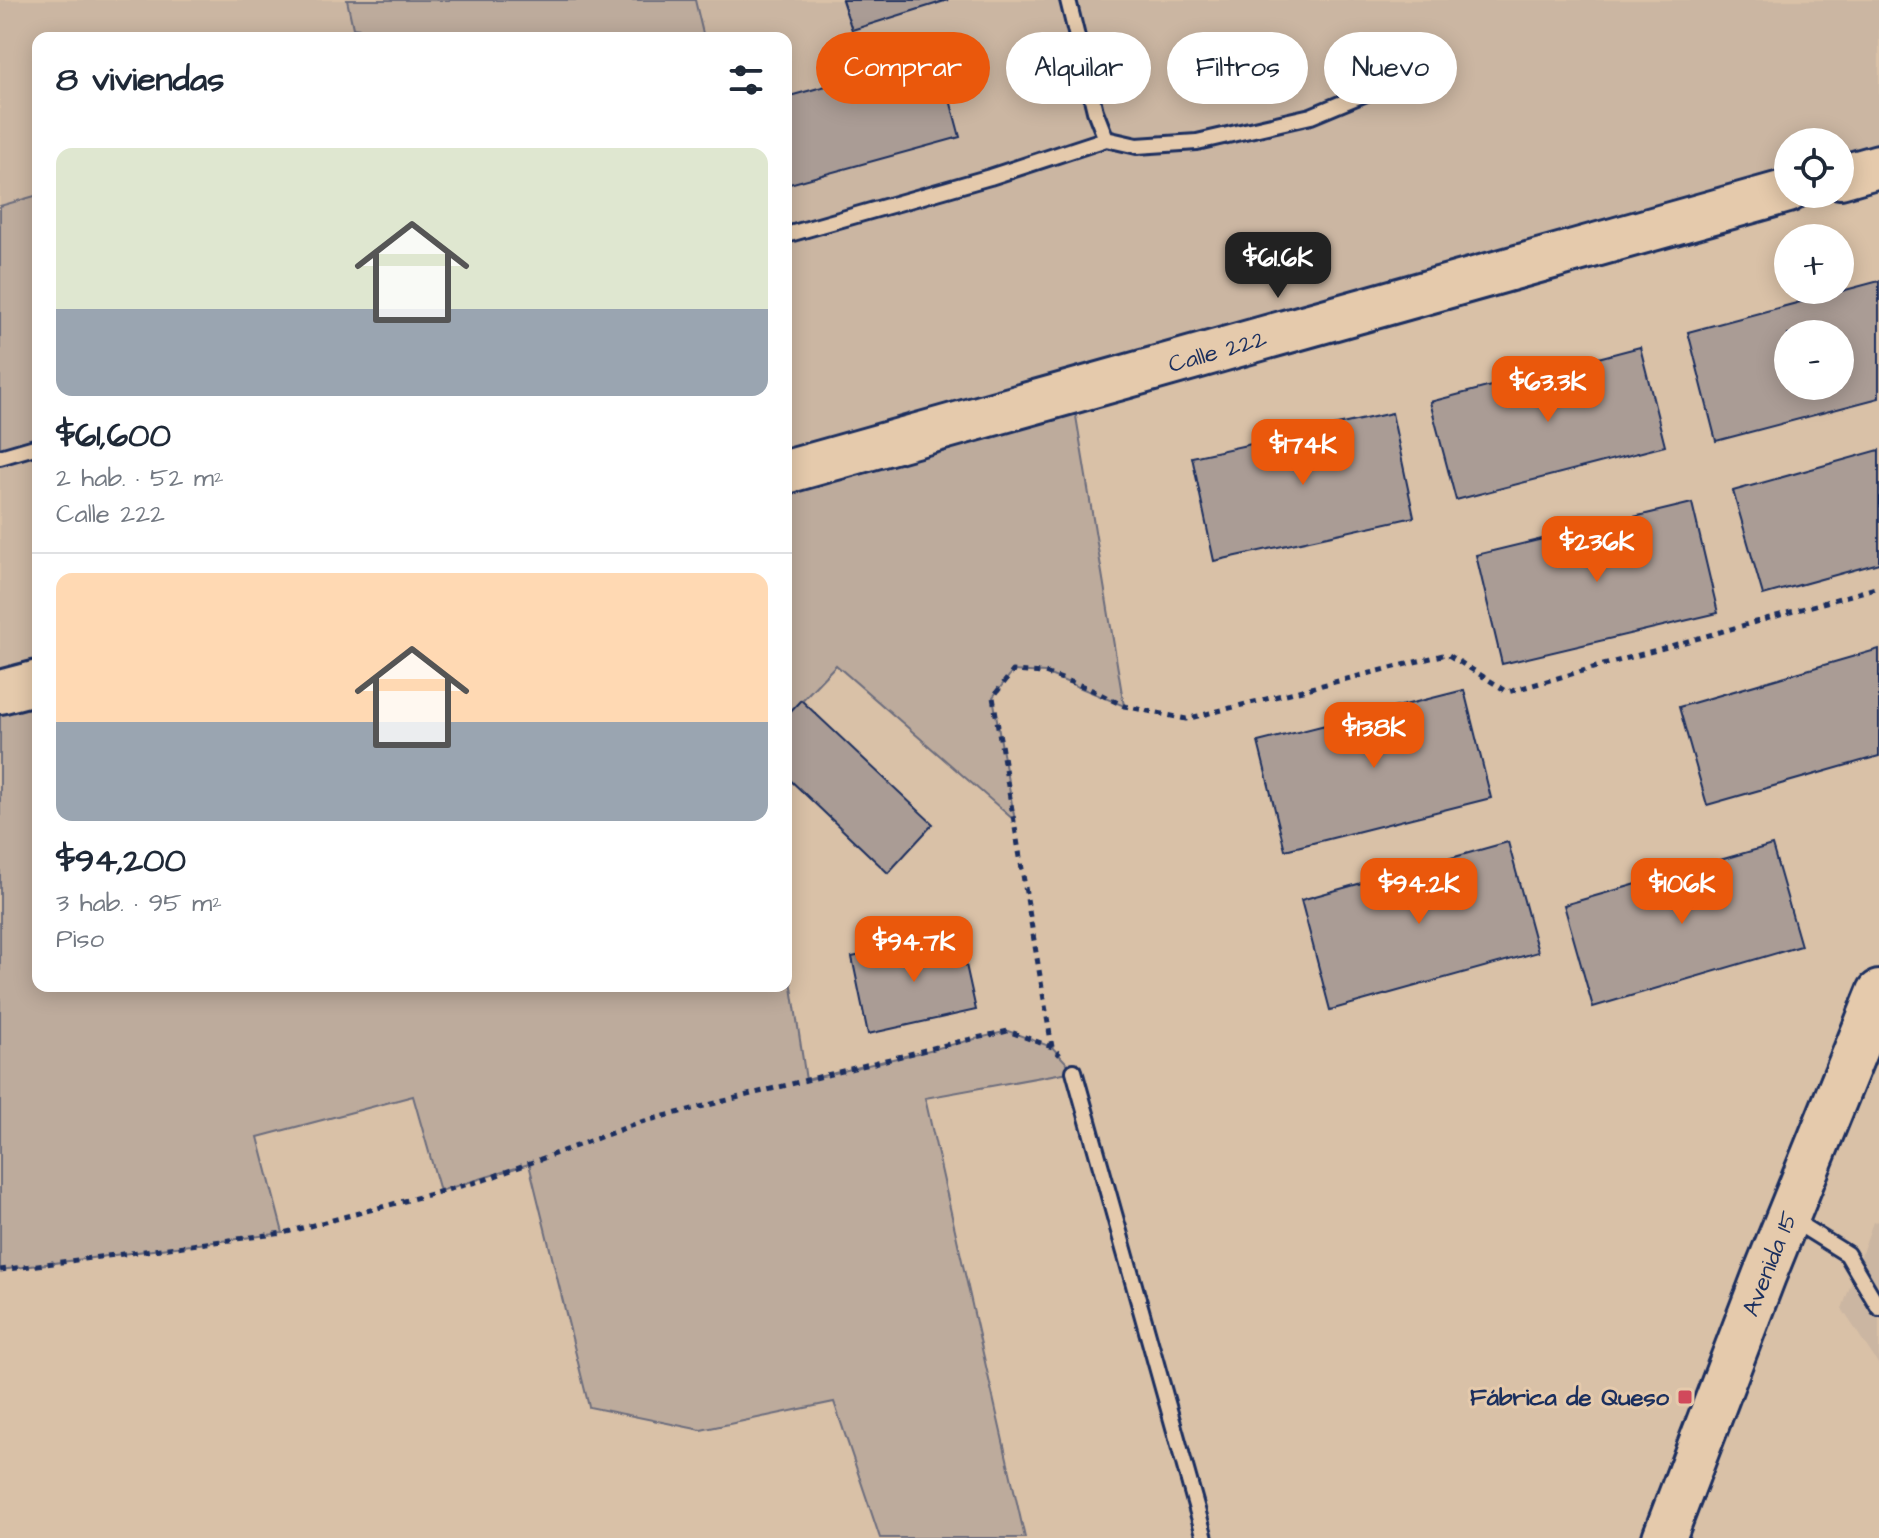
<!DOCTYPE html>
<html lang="es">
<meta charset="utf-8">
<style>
:root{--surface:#fff;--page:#f6f6f7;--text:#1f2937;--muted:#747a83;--line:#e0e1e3;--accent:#ea580c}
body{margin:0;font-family:"Architects Daughter",sans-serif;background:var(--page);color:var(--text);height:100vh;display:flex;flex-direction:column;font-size:30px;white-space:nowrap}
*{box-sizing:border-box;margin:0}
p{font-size:26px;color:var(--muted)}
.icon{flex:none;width:44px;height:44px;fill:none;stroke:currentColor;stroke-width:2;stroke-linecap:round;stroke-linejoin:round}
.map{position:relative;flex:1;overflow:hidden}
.sheet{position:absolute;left:32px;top:32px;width:760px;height:960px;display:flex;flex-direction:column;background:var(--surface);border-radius:16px;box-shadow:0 4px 20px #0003}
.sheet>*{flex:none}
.guide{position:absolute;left:816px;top:32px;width:760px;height:72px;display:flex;gap:16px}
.fabs{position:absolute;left:1774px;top:128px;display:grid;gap:16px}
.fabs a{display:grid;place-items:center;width:80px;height:80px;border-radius:50%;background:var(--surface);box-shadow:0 4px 20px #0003;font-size:40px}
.price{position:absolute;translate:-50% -68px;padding:0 18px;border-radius:16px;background:var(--accent);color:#fff;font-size:26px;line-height:52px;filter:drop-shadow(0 2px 4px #0008)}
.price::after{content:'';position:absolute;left:50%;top:48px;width:24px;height:18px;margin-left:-12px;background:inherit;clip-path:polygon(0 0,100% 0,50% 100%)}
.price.current{background:#222;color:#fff}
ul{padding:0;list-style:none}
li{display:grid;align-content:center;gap:16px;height:424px;padding:0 24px}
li+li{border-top:2px solid var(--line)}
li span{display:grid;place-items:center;height:248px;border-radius:16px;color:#555}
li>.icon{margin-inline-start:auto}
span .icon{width:144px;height:144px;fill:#fffc;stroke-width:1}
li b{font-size:34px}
h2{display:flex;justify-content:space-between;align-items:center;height:96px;padding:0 24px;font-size:34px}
.chip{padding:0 28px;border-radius:36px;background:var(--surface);box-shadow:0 4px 20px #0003;font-size:28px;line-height:72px}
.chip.current{background:var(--accent);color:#fff}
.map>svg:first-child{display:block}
.built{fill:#cbb6a2}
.green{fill:#bdab9c;stroke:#6c6d7d;stroke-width:2}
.building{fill:#aa9c95;stroke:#1b2f5e;stroke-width:2;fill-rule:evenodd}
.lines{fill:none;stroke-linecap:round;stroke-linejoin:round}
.lane-casing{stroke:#1b2f5e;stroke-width:20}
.secondary-casing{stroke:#1b2f5e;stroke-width:48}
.path{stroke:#1b2f5e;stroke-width:5;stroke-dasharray:6 6;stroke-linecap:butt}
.lane{stroke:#e5caac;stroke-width:14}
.secondary{stroke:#e5caac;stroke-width:42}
.poi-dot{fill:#d1495b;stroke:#e5caac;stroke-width:3}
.labels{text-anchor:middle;stroke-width:6;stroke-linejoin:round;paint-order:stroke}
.street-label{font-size:24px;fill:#1b2f5e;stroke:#e5caac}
.poi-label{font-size:24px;font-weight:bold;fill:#1b2f5e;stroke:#e5caac;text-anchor:end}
</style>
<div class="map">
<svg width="1879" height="1538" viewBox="0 0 1879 1538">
<rect width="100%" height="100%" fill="#d9c1a7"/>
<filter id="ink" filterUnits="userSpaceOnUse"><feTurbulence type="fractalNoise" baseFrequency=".0125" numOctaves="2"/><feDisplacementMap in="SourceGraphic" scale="16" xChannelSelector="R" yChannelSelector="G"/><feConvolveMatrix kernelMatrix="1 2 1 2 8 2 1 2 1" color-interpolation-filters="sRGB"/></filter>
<g filter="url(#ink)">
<path class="built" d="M0 0H1879V166L1840 177V142H1788V191L786 472V38H38V682L0 692Z
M1879 1221V1365L1842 1309 1873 1222Z"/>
<path class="green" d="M347 0H695L704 38H421L353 28Z
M38 195V443L0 453V206Z
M1072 392 1124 706 1045 673 1013 671 993 697 1015 821 836 665 786 717V472Z
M38 682V986H786V947L806 1080 1008 1031 1052 1047 1074 1071 925 1098 1025 1538H880L834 1402 701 1430 589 1407 529 1164 440 1191 413 1096 258 1137 283 1233 0 1270V692Z"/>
<path class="building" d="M842 0H948L852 30Z
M938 55 960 137 786 185V97Z
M1879 281V398L1716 441 1688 332ZM1788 334H1840V386H1788Z
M1640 347 1665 446 1456 500 1430 402Z
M1392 413 1414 517 1214 561 1192 457Z
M1879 450V563L1763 595 1733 491Z
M1692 503 1718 613 1502 664 1476 555Z
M1879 649V756L1707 805 1679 707Z
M1464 690 1491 798 1285 850 1258 742Z
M801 700 933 824 888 873 786 776V716Z
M1508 842 1538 952 1330 1010 1301 900Z
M1772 845 1801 946 1593 1007 1564 905Z
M959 933 976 1010 868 1034 852 957Z"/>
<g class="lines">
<g class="lane-casing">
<path id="lane" d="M1068 0 1095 111 1106 139 1137 146 1197 142 1311 116 1395 81
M786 235 990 177 1106 139
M0 457 38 446
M1074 1071 1205 1538
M1791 1219 1847 1254 1879 1308"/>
</g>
<g class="secondary-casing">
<g id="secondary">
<path d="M1840 177 1879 166"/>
<path id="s1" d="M786 472 1788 191"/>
<path d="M0 692 38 682"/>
<path id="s2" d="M1664 1538 1764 1276 1879 992"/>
</g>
</g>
<path class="path" d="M1052 1047 993 697 1013 671 1045 673 1088 688 1124 706 1186 719 1447 654 1508 692 1879 587
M0 1270 283 1233 484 1180 641 1122 949 1044 1008 1031 1052 1047 1060 1055"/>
<use href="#lane" class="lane"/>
<use href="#secondary" class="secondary"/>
</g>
</g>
<rect class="poi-dot" x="1677" y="1389" width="16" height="16" rx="4"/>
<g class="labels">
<g class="street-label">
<text dy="8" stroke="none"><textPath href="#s1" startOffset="448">Calle 222</textPath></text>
<text dy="8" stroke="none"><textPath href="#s2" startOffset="294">Avenida 15</textPath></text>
</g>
<g class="poi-label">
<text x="1669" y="1405">Fábrica de Queso</text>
</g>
</g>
</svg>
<div class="fabs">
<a><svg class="icon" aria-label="locate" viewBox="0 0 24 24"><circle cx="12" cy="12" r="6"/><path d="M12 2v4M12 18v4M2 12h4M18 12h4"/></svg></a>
<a>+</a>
<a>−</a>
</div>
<b class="price current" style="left:1278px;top:300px">$61.6K</b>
<b class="price" style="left:1548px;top:424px">$63.3K</b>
<b class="price" style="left:1303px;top:487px">$174K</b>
<b class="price" style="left:1597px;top:584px">$236K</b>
<b class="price" style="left:1374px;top:770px">$138K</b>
<b class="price" style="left:1419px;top:926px">$94.2K</b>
<b class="price" style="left:1682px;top:926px">$106K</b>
<b class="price" style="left:914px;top:984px">$94.7K</b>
<div class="guide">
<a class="chip current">Comprar</a>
<a class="chip">Alquilar</a>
<a class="chip">Filtros</a>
<a class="chip">Nuevo</a>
</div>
<section class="sheet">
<h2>8 viviendas<svg class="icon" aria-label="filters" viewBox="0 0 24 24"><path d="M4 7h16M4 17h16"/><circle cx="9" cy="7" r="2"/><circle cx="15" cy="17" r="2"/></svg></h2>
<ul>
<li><span style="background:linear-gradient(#dfe7d0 65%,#9aa5b1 0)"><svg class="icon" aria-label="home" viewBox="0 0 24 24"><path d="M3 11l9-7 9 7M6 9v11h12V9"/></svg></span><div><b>$61,600</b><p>2 hab. · 52 m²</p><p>Calle 222</p></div></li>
<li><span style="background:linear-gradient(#ffd9b3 60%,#9aa5b1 0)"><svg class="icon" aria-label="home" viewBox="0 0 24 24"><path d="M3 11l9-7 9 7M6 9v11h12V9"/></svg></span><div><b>$94,200</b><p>3 hab. · 95 m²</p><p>Piso</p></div></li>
</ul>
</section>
</div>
